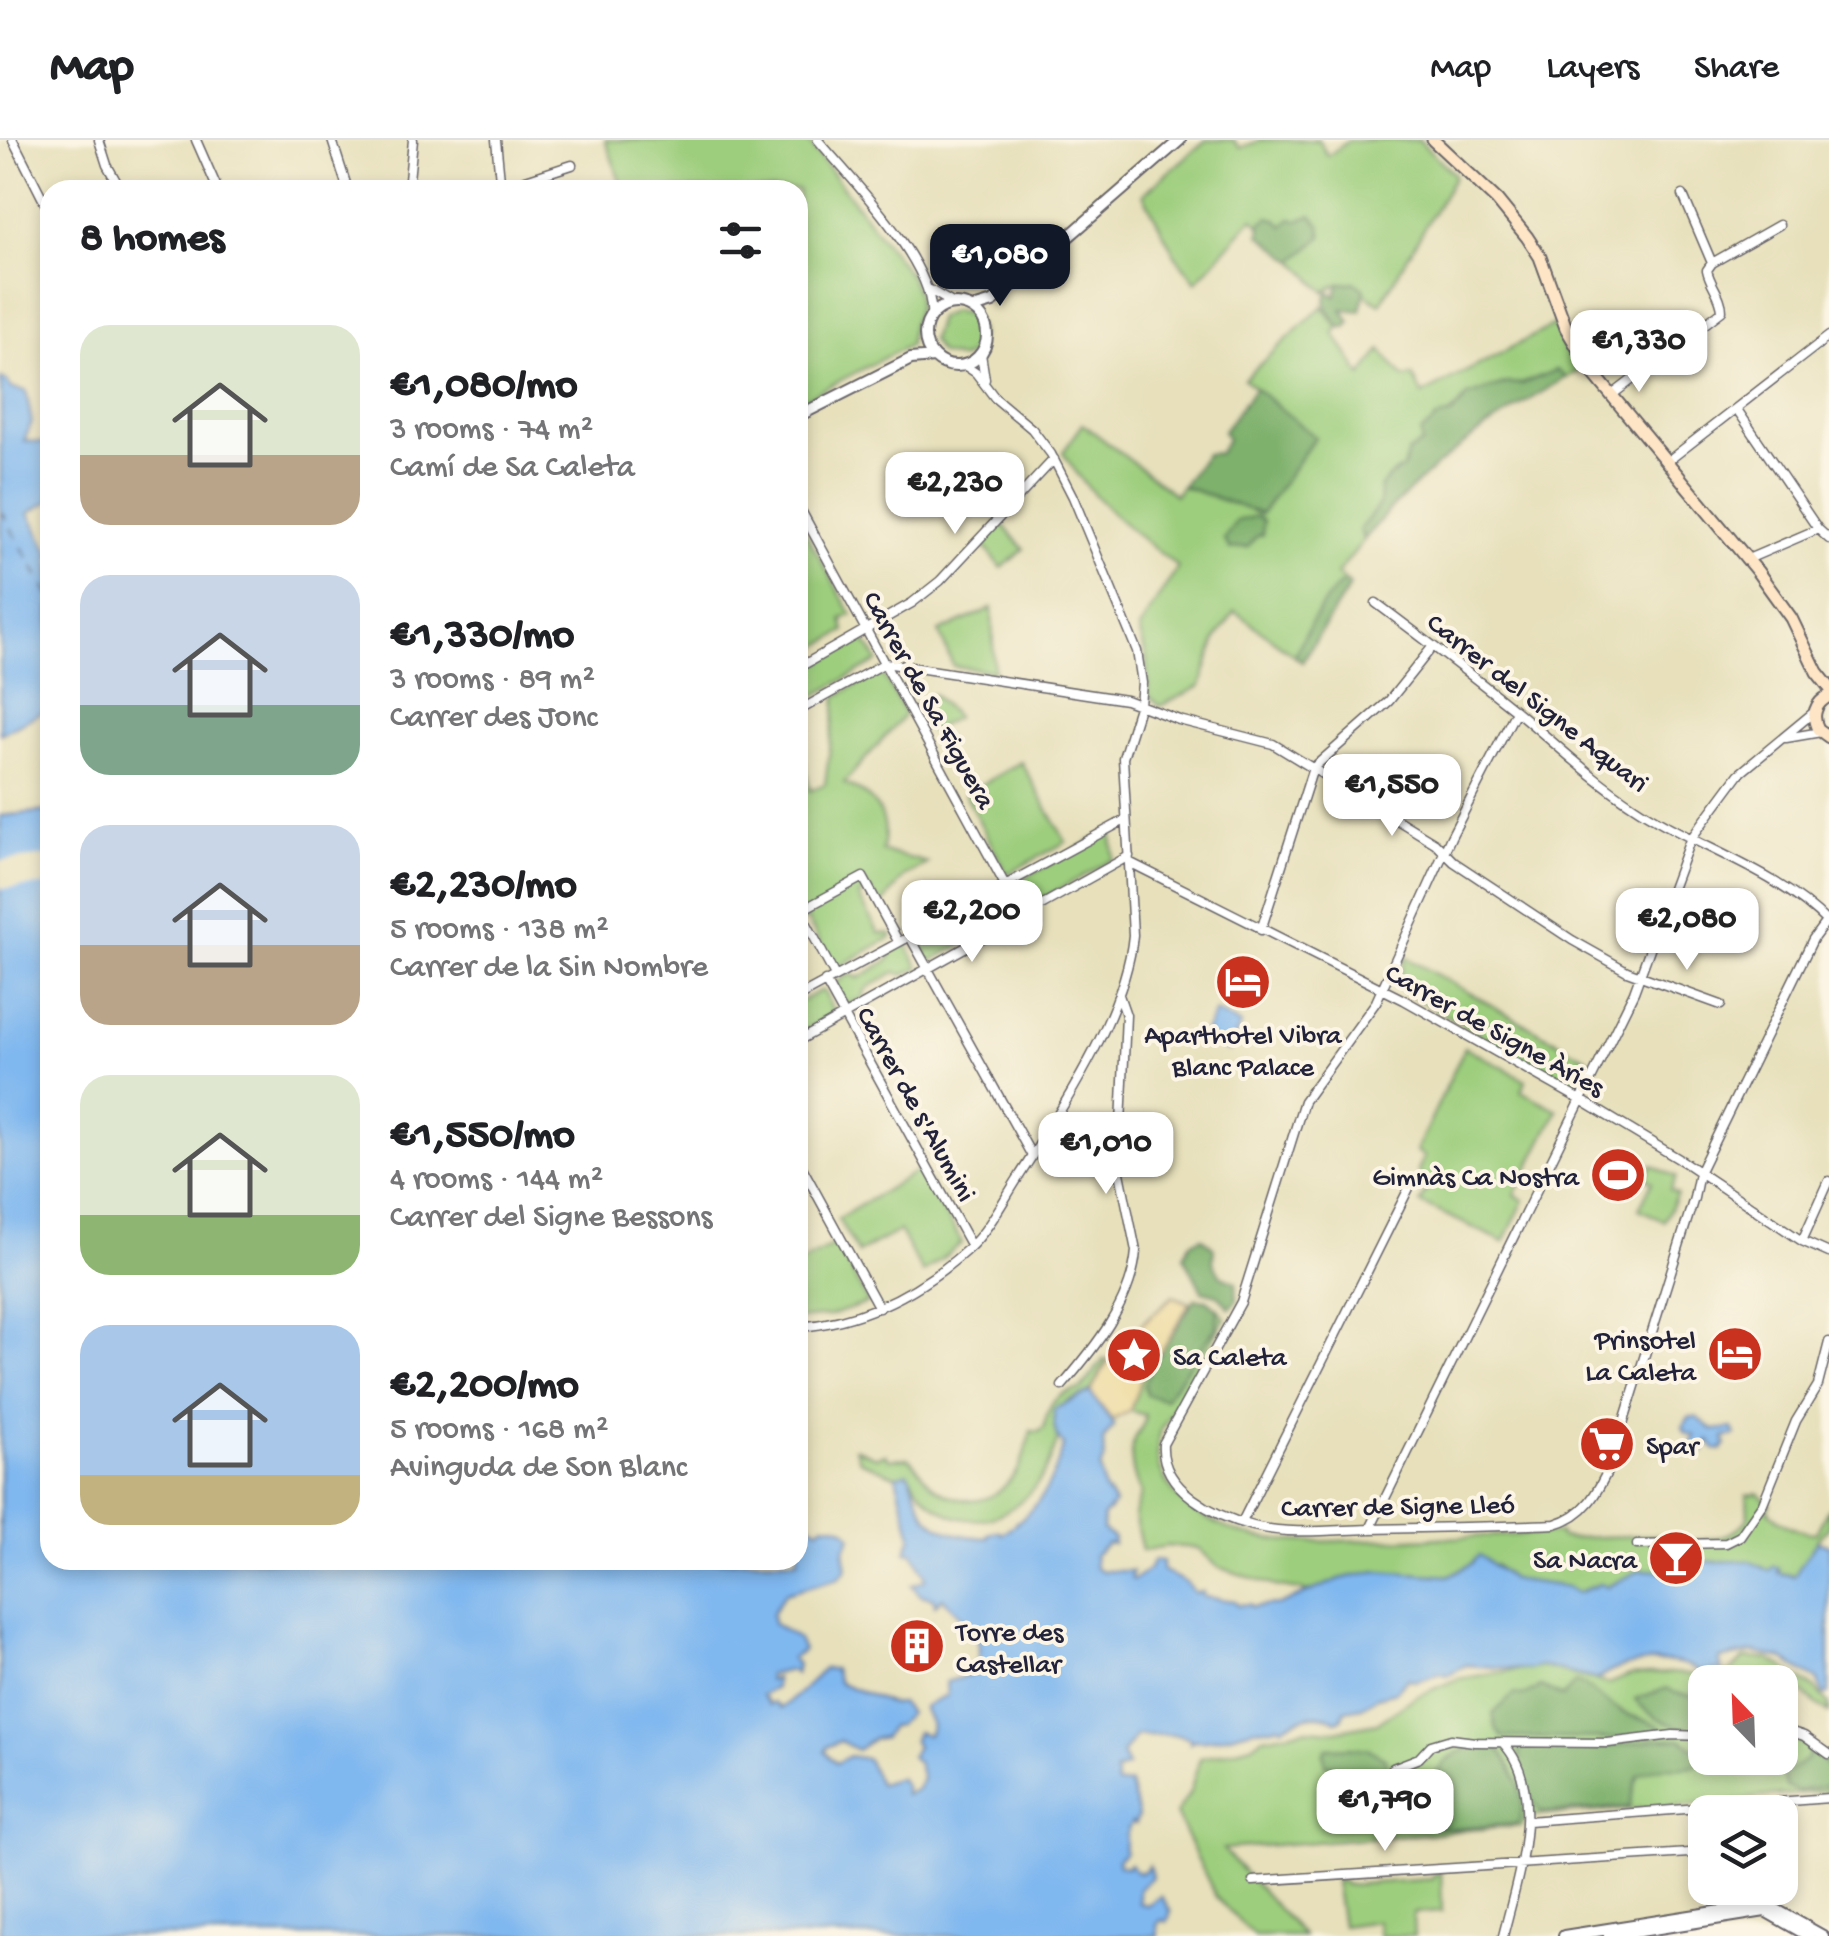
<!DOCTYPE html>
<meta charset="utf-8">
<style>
:root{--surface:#fff;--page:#f6f6f6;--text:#202124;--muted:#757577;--line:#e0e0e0;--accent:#111827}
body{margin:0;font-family:"Gochi Hand",sans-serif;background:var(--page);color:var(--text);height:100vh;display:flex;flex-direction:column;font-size:38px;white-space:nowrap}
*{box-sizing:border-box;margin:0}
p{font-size:32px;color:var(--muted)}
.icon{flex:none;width:55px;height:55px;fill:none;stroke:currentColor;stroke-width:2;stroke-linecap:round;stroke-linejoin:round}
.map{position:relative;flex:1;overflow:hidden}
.panel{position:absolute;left:40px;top:40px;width:768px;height:1390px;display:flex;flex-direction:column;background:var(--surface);border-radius:30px;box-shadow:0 5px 15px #0003}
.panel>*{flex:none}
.needle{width:65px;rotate:337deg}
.fabs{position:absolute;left:1688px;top:1525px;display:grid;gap:20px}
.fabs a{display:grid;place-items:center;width:110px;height:110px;border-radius:20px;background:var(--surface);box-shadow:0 5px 15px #0003;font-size:50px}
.price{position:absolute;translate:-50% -85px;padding:0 22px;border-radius:20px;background:#fff;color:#222;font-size:32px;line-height:65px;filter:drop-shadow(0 2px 5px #0008)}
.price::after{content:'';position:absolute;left:50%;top:60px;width:30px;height:22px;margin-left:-15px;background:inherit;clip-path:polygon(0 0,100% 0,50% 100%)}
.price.active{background:var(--accent);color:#fff}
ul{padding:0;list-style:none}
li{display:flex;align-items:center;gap:30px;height:250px;padding:0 40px}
li span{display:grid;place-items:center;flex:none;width:280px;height:200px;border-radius:30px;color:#555}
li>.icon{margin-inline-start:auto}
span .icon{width:120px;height:120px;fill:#fffc;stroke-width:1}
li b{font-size:42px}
h2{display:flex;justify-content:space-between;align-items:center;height:120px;padding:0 40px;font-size:42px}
header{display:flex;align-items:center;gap:60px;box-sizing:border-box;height:140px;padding:0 50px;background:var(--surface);border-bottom:2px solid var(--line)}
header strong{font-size:48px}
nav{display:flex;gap:55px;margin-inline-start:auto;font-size:35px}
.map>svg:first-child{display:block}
.green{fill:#9dce7d;stroke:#60785c;stroke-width:2.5}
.forest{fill:#7eb16c;stroke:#506a54;stroke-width:2.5}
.sand{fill:#eeda9e;stroke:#887e6c;stroke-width:2.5}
.water{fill:#7fb7ef;stroke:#506c95;stroke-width:2.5}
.pier{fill:#e7e0bb}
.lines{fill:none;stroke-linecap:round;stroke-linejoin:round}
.ferry{stroke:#43567a;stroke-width:2.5;stroke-dasharray:12 10;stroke-linecap:butt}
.minor-casing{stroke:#676468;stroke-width:11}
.tertiary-casing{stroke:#676468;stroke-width:14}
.secondary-casing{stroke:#676468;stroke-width:15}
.minor{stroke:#fff;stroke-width:8}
.tertiary{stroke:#fff;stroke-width:10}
.secondary{stroke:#fde5c5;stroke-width:11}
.labels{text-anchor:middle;stroke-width:8;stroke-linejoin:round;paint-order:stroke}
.street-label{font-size:28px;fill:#22223b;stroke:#fcf5e5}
.poi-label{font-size:28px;fill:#22223b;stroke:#fcf5e5;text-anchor:end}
</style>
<header>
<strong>Map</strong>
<nav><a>Map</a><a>Layers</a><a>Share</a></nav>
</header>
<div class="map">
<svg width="1829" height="1796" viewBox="0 0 1829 1796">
<rect width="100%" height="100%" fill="#fcf5e5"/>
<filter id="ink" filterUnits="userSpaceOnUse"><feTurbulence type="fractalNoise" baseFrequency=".01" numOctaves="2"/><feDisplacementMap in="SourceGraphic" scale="20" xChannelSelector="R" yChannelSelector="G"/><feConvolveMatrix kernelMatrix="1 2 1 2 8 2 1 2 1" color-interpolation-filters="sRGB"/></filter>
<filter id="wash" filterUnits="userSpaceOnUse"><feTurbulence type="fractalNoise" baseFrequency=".0048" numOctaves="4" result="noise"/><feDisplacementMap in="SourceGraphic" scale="40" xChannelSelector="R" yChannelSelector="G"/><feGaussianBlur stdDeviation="2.25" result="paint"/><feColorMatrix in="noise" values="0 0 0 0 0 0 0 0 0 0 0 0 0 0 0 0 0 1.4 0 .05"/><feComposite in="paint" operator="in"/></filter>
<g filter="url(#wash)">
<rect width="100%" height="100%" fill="#e7e0bb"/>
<path class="green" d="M605 0H807L909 134C928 171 911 169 909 205L798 262V50H609L621 43Z
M1206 0H1233L1240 8 1261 0H1318L1328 16 1349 0H1419L1454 34 1453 39 1380 164C1361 152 1345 134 1325 152L1253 78 1196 142 1175 115 1143 54Z
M1323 166 1339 188 1334 193 1362 236 1381 210 1404 238 1413 236 1422 255 1554 185 1580 230 1566 238 1556 230 1522 244 1508 243 1468 256 1422 304 1408 312 1403 328 1389 337 1392 365 1337 434 1350 446 1302 522 1235 471 1216 499 1201 546 1160 566 1149 556 1146 516 1139 489 1178 427C1137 396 1089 358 1063 312L1083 284 1175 355 1182 346 1261 374 1315 297 1244 239Z
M952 171 969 174C986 190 982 211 960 219L939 213 931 200 938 178Z
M798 379 852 475 842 479 845 491 798 518Z
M1002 384 1024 409 1002 428 983 405Z
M992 468 994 531 953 526 939 492Z
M863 498 878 521 798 565V534Z
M881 531 905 574 844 643C874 655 892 678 882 711L928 723 904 737 882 765 865 746 859 757 879 793 891 794 892 797 835 829 807 779 800 782 798 778V586L810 651 825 644 837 556Z
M933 554 956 577 930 591 916 564Z
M1021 622 1066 702 1007 734 965 654Z
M1104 694 1112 695 1114 719 1027 767 1024 766 1014 747 1015 743Z
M1001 750 1005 752 1015 775 931 821 928 819 919 796Z
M905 802 919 828 904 835 895 832 866 849 863 858 844 866 834 844 849 834 859 838 889 820 892 810Z
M1405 817 1590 920 1579 941 1568 944 1407 853 1399 839Z
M820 851H824L834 874 798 894V863Z
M1465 907 1526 940 1521 951 1558 970 1515 1055 1524 1060 1504 1102 1420 1063 1428 1046 1418 1031 1424 1016 1416 1011Z
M1652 1025 1676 1037 1670 1050 1677 1054 1664 1081 1639 1069 1652 1042 1645 1038Z
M920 1029 962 1103 923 1133 899 1091 858 1113 838 1079Z
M837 1103 868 1163 829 1176 798 1179V1125Z
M1218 1169 1225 1178 1161 1290C1140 1352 1216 1393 1268 1399 1301 1403 1335 1401 1368 1400 1432 1399 1496 1396 1559 1393L1560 1397 1570 1398 1658 1395 1659 1402C1686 1400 1732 1405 1748 1378L1747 1355 1759 1353 1770 1364 1768 1370C1780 1383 1797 1392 1816 1393L1829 1367V1387L1820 1396 1795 1436 1770 1431 1749 1421 1699 1422 1672 1431 1641 1430 1606 1447 1599 1444 1577 1453 1567 1447 1511 1439 1495 1425 1471 1424 1448 1436 1377 1431 1340 1439 1310 1452 1275 1446 1218 1427 1198 1408 1167 1406 1142 1411 1134 1375 1141 1353C1133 1338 1127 1312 1136 1297 1141 1288 1144 1286 1145 1275L1130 1271 1147 1223 1163 1209 1151 1227 1217 1186Z
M1104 1219 1107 1221 1090 1252 1066 1262 1054 1286 1058 1300C1052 1316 1046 1335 1034 1348 991 1397 939 1387 908 1333L896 1336 859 1320 855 1308 876 1317 886 1314 889 1319 909 1318C920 1327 924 1341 936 1348 989 1382 1021 1340 1031 1291L1038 1292 1044 1288C1048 1262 1056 1254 1081 1249Z
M1745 1518 1768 1519 1781 1526 1815 1549 1829 1564V1573L1788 1542H1705V1618H1780V1593L1788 1594 1829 1619V1651L1750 1658 1731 1663 1527 1676 1522 1686 1223 1709 1303 1796H1254L1216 1757 1176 1674 1190 1652 1200 1618 1252 1605 1264 1597 1307 1589 1335 1591 1377 1583 1415 1557 1458 1539 1540 1526 1608 1544 1630 1535 1670 1533 1715 1536 1732 1530Z
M1441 1733 1442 1771 1413 1773 1414 1796H1379L1377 1781 1342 1786 1335 1741H1343L1345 1745 1433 1739 1434 1734Z"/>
<path class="forest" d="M1312 75 1320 85 1322 97 1294 121 1260 95 1261 83 1269 77 1277 79 1283 86 1291 78 1298 81Z
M1355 142 1365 149 1361 171 1342 169 1350 182 1347 187H1340C1332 176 1320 165 1329 152L1336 156 1339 144Z
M1557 230 1566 238C1486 284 1423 328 1363 400L1360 389 1379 365 1380 348 1389 337 1403 328 1408 312 1422 304 1421 293 1439 277 1452 274 1468 256 1508 243 1522 244Z
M1255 248 1315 297 1261 374 1182 346 1206 314 1219 313 1227 299 1223 291Z
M1256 376 1263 381 1262 395 1257 396 1248 407 1230 409 1224 399 1236 381Z
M1344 441 1350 446 1302 522 1295 516C1305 491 1323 459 1344 441Z
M1202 1097 1214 1108 1213 1122 1221 1136 1236 1142 1237 1160 1230 1168 1218 1155 1202 1151 1184 1116 1190 1103Z
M1195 1159 1207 1160 1218 1169 1217 1186 1165 1259 1146 1255 1144 1245 1151 1227Z
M1575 1542C1594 1548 1605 1565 1624 1573 1637 1579 1651 1580 1663 1588L1657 1595 1605 1599 1502 1597 1496 1588 1493 1574 1514 1554 1523 1556 1541 1547 1563 1557Z
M1667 1548 1676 1553 1705 1558V1592C1685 1594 1647 1576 1635 1559Z
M1661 1599H1681L1697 1611 1698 1625C1671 1632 1668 1620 1638 1635L1629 1667 1542 1673C1527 1659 1517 1629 1520 1608L1525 1605 1595 1608Z
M1485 1605 1497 1606C1513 1628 1530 1657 1518 1684L1453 1689 1422 1684 1411 1669 1413 1655 1421 1640 1434 1637C1447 1616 1461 1608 1485 1605Z
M1350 1607 1368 1609 1385 1618 1390 1635 1385 1651 1373 1652V1641L1354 1631 1326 1624 1323 1614 1326 1608Z
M1808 1613H1815L1829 1627V1646L1797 1651 1786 1647 1783 1635 1807 1619Z"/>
<path class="sand" d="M1173 1156 1190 1163 1163 1209 1147 1223 1130 1271 1112 1280 1090 1252 1117 1206Z"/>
<path class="water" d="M1 238 7 241 11 248 26 251 32 282 24 301 47 303 50 306V361L29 373 50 413V568L0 594Z
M50 671V1420H798V1381L810 1380V1385L820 1388 824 1384C837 1385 844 1385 851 1396L844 1411 847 1429 839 1438 785 1453 772 1474 773 1483 798 1499 803 1510 791 1518 797 1524 795 1534 791 1530 768 1535 769 1541 775 1538V1548L762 1555 769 1565 774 1563 781 1568C787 1565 820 1534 823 1529H834L838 1542 891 1564 901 1563 909 1573 898 1585 891 1587 884 1597 873 1599 857 1610 840 1601 827 1607 825 1612 836 1623 850 1616 867 1619 879 1644 899 1638 905 1646V1655L917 1649 922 1639 918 1624 911 1616 916 1606 913 1602 917 1592 928 1595C935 1583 926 1578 923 1567L947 1556 946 1542 971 1535C993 1496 967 1485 943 1458L935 1465 934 1458 920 1455 912 1445 925 1440V1435L913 1412H906L912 1396 896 1336 908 1332C914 1344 921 1369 928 1377 943 1394 967 1397 988 1398V1394L998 1391 1002 1394C1040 1367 1050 1350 1064 1305 1053 1295 1054 1283 1054 1269L1090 1252 1114 1285 1103 1300 1104 1318 1100 1329 1104 1350 1115 1364 1103 1376 1102 1390 1114 1398 1113 1404 1108 1403 1094 1415 1095 1427 1102 1431H1132L1131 1439H1135L1149 1429 1154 1420 1162 1421V1430L1186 1443 1195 1453 1203 1452V1457L1235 1461 1238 1465 1250 1464 1251 1467 1279 1465 1340 1439 1377 1431 1448 1436 1471 1424 1479 1415 1511 1439 1567 1447 1577 1453 1600 1444 1607 1447 1641 1430 1672 1431 1699 1422 1749 1421 1769 1431 1774 1426 1779 1428 1778 1433 1794 1436 1817 1401 1829 1405V1554L1824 1555 1817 1540 1783 1519 1754 1512 1719 1519 1722 1530 1700 1532C1679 1514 1618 1521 1598 1540L1540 1526 1529 1530 1466 1525 1447 1535 1441 1533 1416 1541 1407 1539 1396 1552 1377 1557 1362 1567 1345 1570 1341 1579 1336 1581C1316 1568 1297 1579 1282 1587L1279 1585C1269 1589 1262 1588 1253 1589 1234 1593 1214 1602 1193 1600L1190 1603V1599C1173 1591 1152 1597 1137 1595L1122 1614 1128 1626 1115 1632 1117 1645 1130 1644 1138 1676 1135 1684 1132 1682C1126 1690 1124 1702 1125 1713L1118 1719 1119 1725 1127 1727 1130 1724 1136 1732H1143L1149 1725 1152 1737 1139 1749V1763L1147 1765 1161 1756 1171 1772 1167 1782 1162 1780 1157 1784 1158 1796H0V676Z
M1215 872 1241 885 1228 911 1202 898Z
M1689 1277H1697L1713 1290 1733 1288 1736 1295 1724 1298 1726 1305 1722 1310 1715 1309 1709 1300 1703 1312 1695 1314 1690 1306 1695 1296 1686 1293 1683 1287Z"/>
<path class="pier" d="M50 716V745L0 749V721Z"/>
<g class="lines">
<path class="ferry" d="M0 369 50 456"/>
</g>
</g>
<g filter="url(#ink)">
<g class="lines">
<g class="minor-casing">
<path id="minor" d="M13 0 50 73
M99 0 107 25 121 50
M196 0 218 50
M332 0 348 50
M496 0 501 50
M818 0C851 39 936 125 931 176
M501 48 572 25
M408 50 413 0
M1683 55 1712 123
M930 150 954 164
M981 214 985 239
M1612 255 1722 171C1722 156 1710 145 1707 130L1712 123 1779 85
M1736 268 1818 389
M1668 321 1829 196
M798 365 1022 776
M1748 419 1818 389 1829 399
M1376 463C1423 498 1470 534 1515 570 1555 603 1591 638 1634 666 1696 708 1776 729 1829 784
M798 528 912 463 940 441 1054 319
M798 571 885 523 1126 560 1179 580 1273 604 1435 703 1454 722 1572 800 1627 831 1721 865
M1516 571 1451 697 1376 862 1304 961 1241 1162 1163 1304C1160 1349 1216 1377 1253 1386 1290 1395 1332 1390 1369 1389 1431 1388 1493 1387 1555 1384 1586 1375 1597 1353 1610 1326L1694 1058 1699 1033 1813 799 1827 780
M1786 598 1821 592
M1129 722 1404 860 1581 960 1684 1022 1802 1101 1829 1113
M1261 790 1313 628 1389 561 1433 506
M909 795 1032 1016
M835 836 800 771 863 737 898 801
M825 841 971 1106
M798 857 1125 680
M798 901 1129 716
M798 1020 879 1168
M1802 1101 1829 1041
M798 1187C863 1182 919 1153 968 1109 989 1090 1004 1059 1020 1035 1062 969 1126 872 1133 795L1123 618 1140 564 1142 543 1137 511 1073 357 1051 314 1032 289 995 258 976 233 964 225
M1062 1246C1094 1209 1132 1162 1136 1111L1119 1028 1126 875 1119 855
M1242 1382 1411 1044
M1370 1389 1634 852 1690 700 1739 634 1814 572
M1637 1405 1726 1403 1740 1396 1763 1363 1796 1281 1818 1245 1829 1202
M1780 1588 1804 1596 1829 1614
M1502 1602C1548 1649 1517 1740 1503 1796
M1393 1628 1419 1618 1431 1605 1451 1599 1475 1602 1608 1603 1673 1595 1705 1596
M1528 1681 1829 1658
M1253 1741 1705 1712
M1757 1748 1765 1767"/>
</g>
<g class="tertiary-casing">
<path id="tertiary" d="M925 195a31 31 0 1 1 62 0a31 31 0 1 1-62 0Z
M973 168 993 162 1180 0
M798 276 911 219 934 217
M1564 1796 1766 1764 1823 1796
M1609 1796 1765 1771 1809 1796"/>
</g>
<g class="secondary-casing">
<path id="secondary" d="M1433 0 1497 60 1527 97 1540 117 1566 188 1590 229 1757 431 1791 478 1817 532 1829 547
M1829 556C1815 563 1811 576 1818 589L1829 597"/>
</g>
<use href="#minor" class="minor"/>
<use href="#tertiary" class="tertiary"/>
<use href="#secondary" class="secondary"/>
</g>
</g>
<defs>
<g id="hotel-disc" transform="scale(2.875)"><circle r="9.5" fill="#c8321e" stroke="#fcf5e5"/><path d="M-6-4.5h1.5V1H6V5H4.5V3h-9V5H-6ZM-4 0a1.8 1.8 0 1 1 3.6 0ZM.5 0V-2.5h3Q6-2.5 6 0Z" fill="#fff"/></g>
<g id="stadium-disc" transform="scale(2.875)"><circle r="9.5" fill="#c8321e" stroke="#fcf5e5"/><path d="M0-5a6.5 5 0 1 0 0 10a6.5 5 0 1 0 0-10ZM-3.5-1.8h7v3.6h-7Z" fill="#fff"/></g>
<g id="sight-disc" transform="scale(2.875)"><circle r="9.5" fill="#c8321e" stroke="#fcf5e5"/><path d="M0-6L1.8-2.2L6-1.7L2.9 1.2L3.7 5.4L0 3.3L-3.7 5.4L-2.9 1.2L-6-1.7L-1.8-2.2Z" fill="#fff"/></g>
<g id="supermarket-disc" transform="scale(2.875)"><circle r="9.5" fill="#c8321e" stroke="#fcf5e5"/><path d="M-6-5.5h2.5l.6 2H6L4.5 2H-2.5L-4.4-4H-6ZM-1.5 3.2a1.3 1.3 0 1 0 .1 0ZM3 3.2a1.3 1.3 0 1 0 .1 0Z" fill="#fff"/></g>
<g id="bar-disc" transform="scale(2.875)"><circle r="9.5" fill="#c8321e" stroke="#fcf5e5"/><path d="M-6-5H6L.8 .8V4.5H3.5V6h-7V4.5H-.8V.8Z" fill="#fff"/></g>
<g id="building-disc" transform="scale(2.875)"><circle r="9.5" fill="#c8321e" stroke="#fcf5e5"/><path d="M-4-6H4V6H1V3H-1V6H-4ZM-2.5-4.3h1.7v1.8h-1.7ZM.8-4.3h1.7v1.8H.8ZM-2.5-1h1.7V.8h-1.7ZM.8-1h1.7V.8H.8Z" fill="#fff"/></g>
</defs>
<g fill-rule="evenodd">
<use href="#hotel-disc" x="1243" y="842"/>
<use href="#stadium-disc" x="1618" y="1035"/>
<use href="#hotel-disc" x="1735" y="1214"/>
<use href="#sight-disc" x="1134" y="1215"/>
<use href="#supermarket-disc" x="1607" y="1304"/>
<use href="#bar-disc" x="1676" y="1418"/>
<use href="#building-disc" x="917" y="1506"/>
</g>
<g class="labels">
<g class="street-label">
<text transform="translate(931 559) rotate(61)" y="10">Carrer de Sa Figuera</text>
<text transform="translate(1539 561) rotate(38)" y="10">Carrer del Signe Aquari</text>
<text transform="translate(1496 888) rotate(29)" y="10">Carrer de Signe Àries</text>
<text transform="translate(918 963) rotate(61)" y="10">Carrer de s'Alumini</text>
<text transform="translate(1398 1364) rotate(-1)" y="10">Carrer de Signe Lleó</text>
</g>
<g class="poi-label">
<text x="1243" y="903" text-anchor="middle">Aparthotel Vibra<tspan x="1243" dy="32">Blanc Palace</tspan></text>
<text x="1579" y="1045">Gimnàs Ca Nostra</text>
<text x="1696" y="1208">Prinsotel<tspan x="1696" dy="32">La Caleta</tspan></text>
<text x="1173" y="1225" text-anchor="start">Sa Caleta</text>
<text x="1646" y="1314" text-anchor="start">Spar</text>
<text x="1637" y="1428">Sa Nacra</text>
<text x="956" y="1500" text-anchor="start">Torre des<tspan x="956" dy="32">Castellar</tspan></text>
</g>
</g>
</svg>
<div class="fabs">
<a><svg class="needle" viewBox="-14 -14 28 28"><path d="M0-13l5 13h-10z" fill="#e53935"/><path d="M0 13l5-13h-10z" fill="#757577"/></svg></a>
<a><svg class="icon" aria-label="layers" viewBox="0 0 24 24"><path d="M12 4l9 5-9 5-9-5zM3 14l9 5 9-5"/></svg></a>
</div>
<b class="price active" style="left:1000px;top:169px">€1,080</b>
<b class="price" style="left:1639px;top:255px">€1,330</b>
<b class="price" style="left:955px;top:397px">€2,230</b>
<b class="price" style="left:1392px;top:699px">€1,550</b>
<b class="price" style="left:972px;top:825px">€2,200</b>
<b class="price" style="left:1687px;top:833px">€2,080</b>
<b class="price" style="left:1106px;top:1057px">€1,010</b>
<b class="price" style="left:1385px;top:1714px">€1,790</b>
<section class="panel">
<h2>8 homes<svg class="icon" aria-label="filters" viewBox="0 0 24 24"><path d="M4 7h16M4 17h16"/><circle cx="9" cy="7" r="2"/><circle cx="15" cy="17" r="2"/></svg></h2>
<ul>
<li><span style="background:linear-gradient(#dfe7d0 65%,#b9a48a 0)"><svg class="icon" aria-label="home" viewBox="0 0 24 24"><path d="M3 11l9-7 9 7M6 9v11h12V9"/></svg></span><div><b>€1,080/mo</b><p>3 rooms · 74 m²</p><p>Camí de Sa Caleta</p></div></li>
<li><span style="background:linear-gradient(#c9d6e8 65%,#7fa58c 0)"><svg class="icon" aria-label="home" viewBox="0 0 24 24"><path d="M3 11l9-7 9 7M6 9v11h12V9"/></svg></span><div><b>€1,330/mo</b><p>3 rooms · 89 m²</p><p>Carrer des Jonc</p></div></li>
<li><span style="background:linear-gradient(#c9d6e8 60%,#b9a48a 0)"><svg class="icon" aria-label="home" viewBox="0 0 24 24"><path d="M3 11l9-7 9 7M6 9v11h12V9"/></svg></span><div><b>€2,230/mo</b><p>5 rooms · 138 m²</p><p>Carrer de la Sin Nombre</p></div></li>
<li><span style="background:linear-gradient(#dfe7d0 70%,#8fb573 0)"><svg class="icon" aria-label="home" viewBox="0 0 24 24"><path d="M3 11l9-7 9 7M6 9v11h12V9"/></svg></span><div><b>€1,550/mo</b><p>4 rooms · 144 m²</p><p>Carrer del Signe Bessons</p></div></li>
<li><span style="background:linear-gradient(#a9c7e8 75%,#c2b280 0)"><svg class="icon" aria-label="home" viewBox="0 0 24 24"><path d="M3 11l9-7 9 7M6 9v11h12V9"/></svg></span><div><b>€2,200/mo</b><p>5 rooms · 168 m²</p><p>Avinguda de Son Blanc</p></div></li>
</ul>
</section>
</div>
